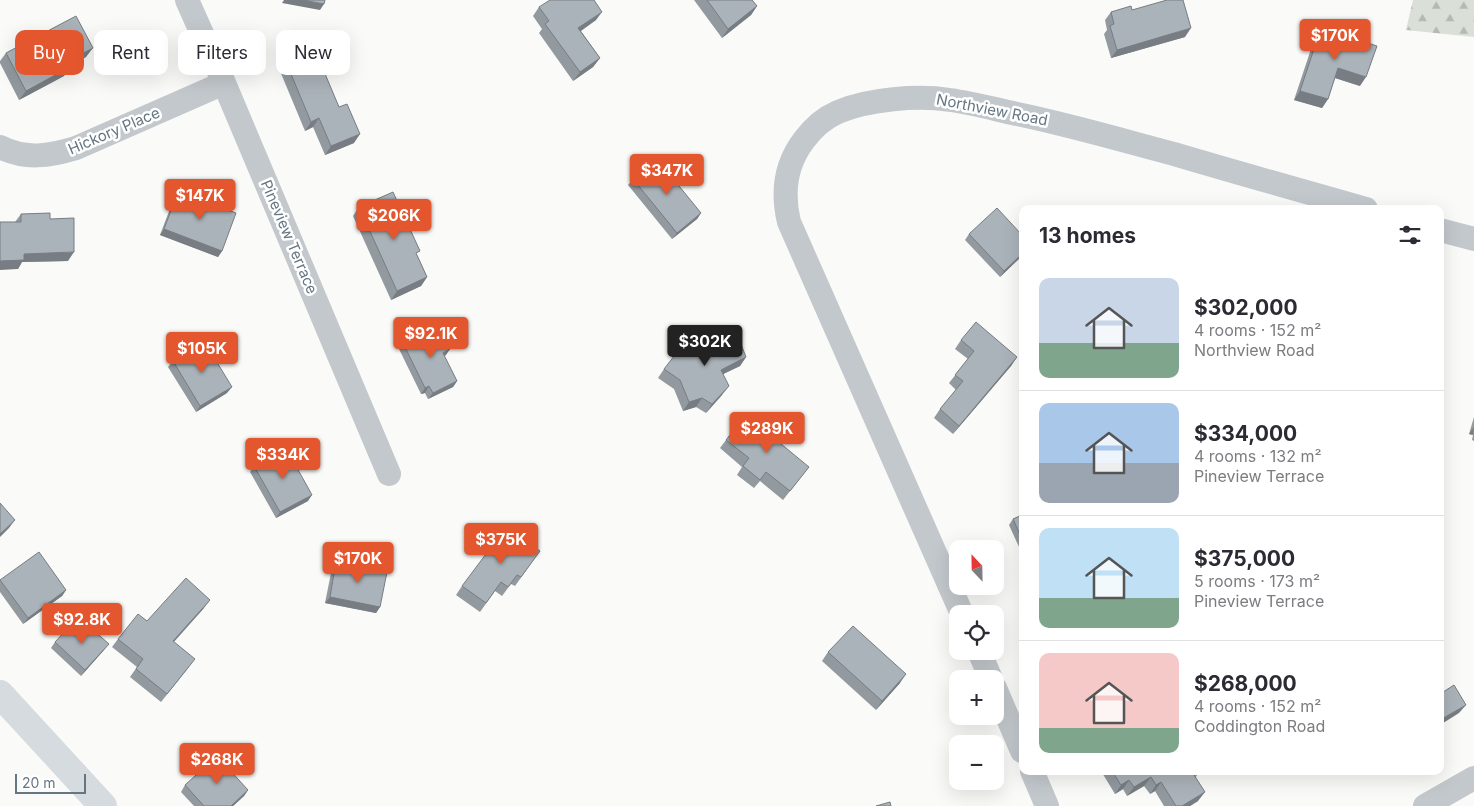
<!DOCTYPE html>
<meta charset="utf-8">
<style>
:root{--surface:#fff;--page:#f2f2f3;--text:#2b2b33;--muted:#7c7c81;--line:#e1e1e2;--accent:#e4572e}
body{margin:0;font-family:Inter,sans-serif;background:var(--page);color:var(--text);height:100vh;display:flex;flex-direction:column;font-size:19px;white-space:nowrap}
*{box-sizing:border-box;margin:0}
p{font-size:16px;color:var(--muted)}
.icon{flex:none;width:28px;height:28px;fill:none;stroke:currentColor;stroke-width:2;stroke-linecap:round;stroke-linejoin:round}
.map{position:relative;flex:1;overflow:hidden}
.side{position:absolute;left:1019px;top:205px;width:425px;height:570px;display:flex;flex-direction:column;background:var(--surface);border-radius:10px;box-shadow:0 5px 20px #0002}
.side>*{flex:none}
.guide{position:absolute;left:15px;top:30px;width:475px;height:45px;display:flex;gap:10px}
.needle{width:32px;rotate:338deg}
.fabs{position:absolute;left:949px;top:540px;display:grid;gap:10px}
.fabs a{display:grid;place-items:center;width:55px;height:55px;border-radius:10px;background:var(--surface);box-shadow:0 5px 20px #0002;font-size:25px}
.scale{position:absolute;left:15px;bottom:12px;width:71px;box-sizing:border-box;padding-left:5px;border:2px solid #657683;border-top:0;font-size:14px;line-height:18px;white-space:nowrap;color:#657683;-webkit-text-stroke:4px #fff;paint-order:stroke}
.price{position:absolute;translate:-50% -42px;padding:0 11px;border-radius:5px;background:var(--accent);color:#fff;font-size:16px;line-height:32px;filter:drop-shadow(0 1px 2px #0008)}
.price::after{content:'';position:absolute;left:50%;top:30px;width:15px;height:11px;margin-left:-8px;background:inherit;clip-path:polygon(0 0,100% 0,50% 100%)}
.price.on{background:#222;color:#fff}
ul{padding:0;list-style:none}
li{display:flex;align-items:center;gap:15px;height:125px;padding:0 20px}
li+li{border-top:1px solid var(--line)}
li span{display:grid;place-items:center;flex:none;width:140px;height:100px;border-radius:10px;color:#555}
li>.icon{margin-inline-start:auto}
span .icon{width:60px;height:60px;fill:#fffc;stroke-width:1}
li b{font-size:21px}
h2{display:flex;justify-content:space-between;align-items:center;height:60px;padding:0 20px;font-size:21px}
.tag{padding:0 18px;border-radius:10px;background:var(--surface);box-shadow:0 5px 20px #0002;font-size:18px;line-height:45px}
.tag.on{background:var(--accent);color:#fff}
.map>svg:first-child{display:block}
.forest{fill:url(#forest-firs)}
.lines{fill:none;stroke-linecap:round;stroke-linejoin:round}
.street{stroke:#c3c8cc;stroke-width:24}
.secondary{stroke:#d6dbdf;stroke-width:28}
.wall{fill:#929a9f}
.shaded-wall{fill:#777d82}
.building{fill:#aab3b9;stroke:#777d82}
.labels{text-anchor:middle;stroke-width:5;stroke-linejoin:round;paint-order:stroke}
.street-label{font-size:15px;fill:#657683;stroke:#fff}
</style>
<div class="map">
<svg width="1474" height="806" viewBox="0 0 1474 806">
<defs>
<pattern id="forest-firs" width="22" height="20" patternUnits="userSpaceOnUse" patternTransform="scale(1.25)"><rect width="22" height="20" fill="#dadfd7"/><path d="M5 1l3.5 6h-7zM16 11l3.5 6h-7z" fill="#b4b9b4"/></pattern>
</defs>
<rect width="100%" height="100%" fill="#fafaf8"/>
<path class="forest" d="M1413 0H1474V37L1406 30Z"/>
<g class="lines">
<path class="street" d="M187 0 224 83 389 474
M0 147C25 160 50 156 76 148L224 83
M1440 230 1474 239
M962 614 789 222C782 193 785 165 804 140 813 128 824 118 838 112 868 99 918 95 950 100 972 103 994 109 1017 114 1070 125 1121 140 1174 154 1238 173 1302 191 1366 209
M979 651 991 679
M995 688 1022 751
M1032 771 1047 806
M1425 806 1474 778"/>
<path class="secondary" d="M0 694 103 806"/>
</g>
<path class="wall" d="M694 0H752L757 6 751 15 722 38Z
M539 7 596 20 581 31 600 58 593 67 573 81 539 33 542 29 533 16Z
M1132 10 1185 37 1111 58 1104 34 1107 30 1105 20 1111 12Z
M1321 28 1360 86 1335 78 1328 99 1322 108 1294 100 1315 37Z
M6 53 86 57 70 66 64 76 19 100 0 63V61Z
M286 62 339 107 354 143 325 155 313 127 305 131 280 71Z
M633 179 701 213 697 219 672 239 628 185Z
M178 192 222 251 218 257 160 235 174 198Z
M359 207 417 255 427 277 421 286 391 300 353 216Z
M21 214 50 219 68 261 22 262 18 269 15 222Z
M969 234 1022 256 1000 277 965 240Z
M961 340 1017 357 1011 366 953 434 934 418 940 409 956 390 949 383 968 359 955 349Z
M403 343 446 355 444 356 457 381 453 387 428 399 425 393 421 394 399 349Z
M708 348 746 357 740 366 723 374 722 395 706 413 696 407 683 411 674 389 658 378 664 369Z
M173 361 227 393 196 412 168 367Z
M1474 417V441L1472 440 1473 435 1469 434Z
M726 440 809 467 783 500 760 481 754 488 737 475 742 467 720 448Z
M254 466 308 501 276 518 250 472Z
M1022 515V548L1020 549 1009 525 1013 519Z
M540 551 515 586 511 584 502 596 495 591 480 612 456 595 462 586Z
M336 562 380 607 376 613 325 603 332 568Z
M0 580 66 590 62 596 23 624 0 592Z
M204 608 174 642 189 667 161 702 130 677 137 667 112 647 118 639 147 621Z
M55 642 104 650 81 676 51 648Z
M828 652 900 683 876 710 822 661Z
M1101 771H1199L1196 777 1198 801 1190 806H1164L1155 791 1150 794 1144 786 1127 796 1123 789 1115 794Z
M185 785 248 790 244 796 233 806H194L181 792Z"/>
<path class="shaded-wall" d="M284 0H303L324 4 320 10 282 3Z
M757 6 751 15 722 38 728 29Z
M602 12 596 20 572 37 578 28Z
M1191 28 1185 37 1111 58 1117 50Z
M93 48 86 57 61 70 68 61Z
M600 58 593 67 573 81 580 72Z
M70 67 64 76 19 100 26 91Z
M1338 68 1366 77 1360 86 1332 77Z
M1300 91 1328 99 1322 108 1294 100Z
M319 118 313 127 305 131 311 122Z
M360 134 354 143 325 155 331 146Z
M701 213 697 219 672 239 677 233Z
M164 229 222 251 218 257 160 235Z
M74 252 68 261 22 262 18 269 0 270V261L24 254Z
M1022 254V256L1000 277 1004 271Z
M427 277 421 286 391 300 397 291Z
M450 349 446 355 439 359 443 353Z
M746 357 740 366 715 378 721 370Z
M1017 357 1011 366 953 434 959 426Z
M457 381 453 387 428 399 433 393Z
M429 386 425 393 421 394 425 388Z
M729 386 722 395 706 413 712 404Z
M232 387 227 393 196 412 200 406Z
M702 398 696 407 683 411 689 402Z
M1474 427 1473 435 1469 434Z
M312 495 308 501 276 518 280 512Z
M15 520 9 528 0 537V534Z
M66 590 62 596 23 624 28 618Z
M330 597 380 607 376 613 325 603Z
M210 600 204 608 167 649 173 641Z
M109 644 104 650 81 676 85 670Z
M906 674 900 683 876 710 882 701Z
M1466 705 1459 713 1440 725V720Z
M1151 777 1144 786 1127 796 1134 787Z
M1129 780 1123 789 1115 794 1121 785Z
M1161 782 1155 791 1150 794 1156 785Z
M248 790 244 796 233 806H231Z
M1205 792 1198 801 1190 806H1182Z"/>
<path class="building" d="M303 0H325L324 4Z
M550 0H594L602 12 578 28 600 58 580 72 545 24 549 21 539 7Z
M707 0H752L757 6 728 29Z
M1167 0H1183L1191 28 1117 50 1110 26 1114 24 1111 12 1131 6 1132 10Z
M76 16 93 48 68 61 70 67 26 91 6 53Z
M1321 28 1377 46 1366 77 1338 68 1328 99 1300 91Z
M315 50 339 107 347 104 360 134 331 146 319 118 311 122 286 62Z
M657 159 701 213 677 233 633 179Z
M178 192 236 213 222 251 164 229Z
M393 192 420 251 416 253 427 277 397 291 359 207Z
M997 208 1022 235V254L1004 271 969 234Z
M50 213V219L74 218V252L24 254V260L0 261V222H21V214Z
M976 322 1017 357 959 426 940 409 963 381 955 375 974 351 961 340Z
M438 326 450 349 443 353 457 381 433 393 429 386 425 388 403 343Z
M737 334 746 357 721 370 729 386 712 404 702 398 689 402 680 380 664 369 689 337 708 348Z
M204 341 232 387 200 406 173 361Z
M746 415 809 467 790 491 766 472 760 480 743 466 749 458 726 440Z
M286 448 312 495 280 512 254 466Z
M0 503 15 520 0 534Z
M1022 515V539L1013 519Z
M507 526 540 551 521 577 517 575 508 587 501 582 486 603 462 586Z
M39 552 66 590 28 618 0 580Z
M336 562 387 572 380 607 330 597Z
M186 578 210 600 173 641 195 659 167 694 136 669 143 659 118 639 138 614 147 621Z
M84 622 109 644 85 670 55 642 68 628 74 633Z
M853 626 906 674 882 701 828 652Z
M1454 685 1466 705 1440 720V694Z
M217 756 248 790 231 806H204L185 785Z
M1112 771H1199L1194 775 1205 792 1182 806H1176L1161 782 1156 785 1151 777 1134 787 1129 780 1121 785Z
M890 802 891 806H876Z"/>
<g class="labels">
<g class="street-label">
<text transform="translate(992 110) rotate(11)" y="5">Northview Road</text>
<text transform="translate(114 131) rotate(-23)" y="5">Hickory Place</text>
<text transform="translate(289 237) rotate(67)" y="5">Pineview Terrace</text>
</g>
</g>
</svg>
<div class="fabs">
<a><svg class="needle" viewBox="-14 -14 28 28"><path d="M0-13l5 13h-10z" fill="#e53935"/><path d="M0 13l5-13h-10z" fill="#7c7c81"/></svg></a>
<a><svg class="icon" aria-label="locate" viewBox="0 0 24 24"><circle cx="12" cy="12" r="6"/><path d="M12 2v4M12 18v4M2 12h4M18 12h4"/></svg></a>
<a>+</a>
<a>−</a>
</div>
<div class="scale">20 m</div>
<b class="price" style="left:1335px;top:61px">$170K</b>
<b class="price" style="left:667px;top:196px">$347K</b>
<b class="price" style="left:200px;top:221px">$147K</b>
<b class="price" style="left:394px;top:241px">$206K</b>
<b class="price" style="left:431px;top:359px">$92.1K</b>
<b class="price on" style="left:705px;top:367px">$302K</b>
<b class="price" style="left:202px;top:374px">$105K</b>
<b class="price" style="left:767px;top:454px">$289K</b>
<b class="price" style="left:283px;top:480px">$334K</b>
<b class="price" style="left:501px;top:565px">$375K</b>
<b class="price" style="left:358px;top:584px">$170K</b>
<b class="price" style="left:82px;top:645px">$92.8K</b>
<b class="price" style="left:217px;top:785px">$268K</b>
<div class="guide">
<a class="tag on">Buy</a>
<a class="tag">Rent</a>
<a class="tag">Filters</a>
<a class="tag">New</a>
</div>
<section class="side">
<h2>13 homes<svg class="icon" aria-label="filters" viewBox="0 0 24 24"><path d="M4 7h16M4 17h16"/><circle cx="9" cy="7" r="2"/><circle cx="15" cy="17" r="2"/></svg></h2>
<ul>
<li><span style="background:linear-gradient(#c9d6e8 65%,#7fa58c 0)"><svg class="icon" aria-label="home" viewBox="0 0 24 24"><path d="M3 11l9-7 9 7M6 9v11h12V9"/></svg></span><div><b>$302,000</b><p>4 rooms · 152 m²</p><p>Northview Road</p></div></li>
<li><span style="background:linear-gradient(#a9c7e8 60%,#9aa5b1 0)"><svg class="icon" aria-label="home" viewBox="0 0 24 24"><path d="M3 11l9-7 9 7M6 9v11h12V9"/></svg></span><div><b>$334,000</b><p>4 rooms · 132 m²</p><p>Pineview Terrace</p></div></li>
<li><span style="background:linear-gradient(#bfe0f5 70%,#7fa58c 0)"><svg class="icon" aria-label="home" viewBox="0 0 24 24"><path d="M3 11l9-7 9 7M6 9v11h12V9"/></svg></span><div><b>$375,000</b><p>5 rooms · 173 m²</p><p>Pineview Terrace</p></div></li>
<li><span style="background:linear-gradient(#f6c9c9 75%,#7fa58c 0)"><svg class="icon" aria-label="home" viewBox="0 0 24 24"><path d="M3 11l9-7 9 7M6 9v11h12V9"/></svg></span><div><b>$268,000</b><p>4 rooms · 152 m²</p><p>Coddington Road</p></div></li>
</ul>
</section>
</div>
